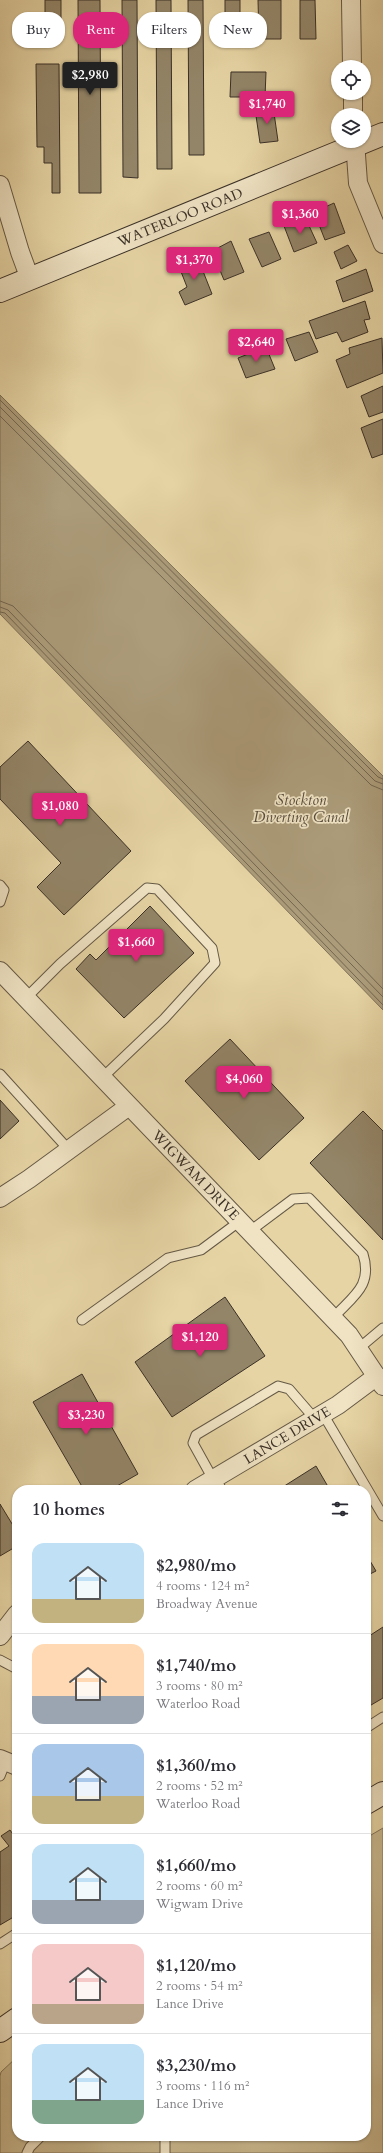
<!DOCTYPE html>
<meta charset="utf-8">
<style>
:root{--surface:#fff;--page:#f2f2f3;--text:#2b2b33;--muted:#7c7c81;--line:#e1e1e2;--accent:#db2777}
body{margin:0;font-family:Cardo,serif;background:var(--page);color:var(--text);height:100vh;display:flex;flex-direction:column;font-size:15px;white-space:nowrap}
*{box-sizing:border-box;margin:0}
p{font-size:13px;color:var(--muted)}
.icon{flex:none;width:22px;height:22px;fill:none;stroke:currentColor;stroke-width:2;stroke-linecap:round;stroke-linejoin:round}
.map{position:relative;flex:1;overflow:hidden}
.sheet{position:absolute;left:12px;top:1485px;width:359px;height:656px;display:flex;flex-direction:column;background:var(--surface);border-radius:16px;box-shadow:0 1px 3px #0004}
.sheet>*{flex:none}
.guide{position:absolute;left:12px;top:12px;width:359px;height:36px;display:flex;gap:8px}
.buttons{position:absolute;left:331px;top:60px;display:grid;gap:8px}
.buttons a{display:grid;place-items:center;width:40px;height:40px;border-radius:50%;background:var(--surface);box-shadow:0 1px 3px #0004;font-size:20px}
.price{position:absolute;translate:-50% -34px;padding:0 9px;border-radius:4px;background:var(--accent);color:#fff;font-size:13px;line-height:26px;filter:drop-shadow(0 1px 2px #0008)}
.price::after{content:'';position:absolute;left:50%;top:24px;width:12px;height:9px;margin-left:-6px;background:inherit;clip-path:polygon(0 0,100% 0,50% 100%)}
.price.active{background:#222;color:#fff}
ul{padding:0;list-style:none}
li{display:flex;align-items:center;gap:12px;height:100px;padding:0 20px}
li+li{border-top:1px solid var(--line)}
li span{display:grid;place-items:center;flex:none;width:112px;height:80px;border-radius:12px;color:#555}
li>.icon{margin-inline-start:auto}
span .icon{width:48px;height:48px;fill:#fffc;stroke-width:1}
li b{font-size:17px}
h2{display:flex;justify-content:space-between;align-items:center;height:48px;padding:0 20px;font-size:17px}
.tag{padding:0 14px;border-radius:16px;background:var(--surface);box-shadow:0 1px 3px #0004;font-size:14px;line-height:36px}
.tag.active{background:var(--accent);color:#fff}
.map>svg:first-child{display:block}
.green{fill:#c9b88f;stroke:#82745b}
.water{fill:#ac9c7a;stroke:#7e7159}
.lines{fill:none;stroke-linecap:round;stroke-linejoin:round}
.shore{stroke:#736650;stroke-width:1}
.building{fill:#938568;stroke:#3a3027}
.lane-casing{stroke:#655946;stroke-width:11}
.street-casing{stroke:#655946;stroke-width:20}
.secondary-casing{stroke:#3a3027;stroke-width:24}
.lane{stroke:#efe3c4;stroke-width:9}
.street{stroke:#efe3c4;stroke-width:18}
.secondary{stroke:#efe3c4;stroke-width:22}
.labels{text-anchor:middle;stroke-width:3.5;stroke-linejoin:round;paint-order:stroke}
.street-label{font-size:14px;fill:#3a3027;stroke:#efe3c4}
.water-label{font-size:15px;font-style:italic;fill:#564b3c;stroke:#efe3c4}
</style>
<div class="map">
<svg width="383" height="2153" viewBox="0 0 383 2153">
<rect width="100%" height="100%" fill="#e6d4a4"/>
<filter id="stains"><feTurbulence type="fractalNoise" baseFrequency=".005" numOctaves="4"/><feColorMatrix values="0 0 0 0 .2 0 0 0 0 .09 0 0 0 0 .02 0 0 0 .5 -.17"/></filter>
<radialGradient id="worn" r=".72"><stop offset=".6" stop-color="#630" stop-opacity="0"/><stop offset="1" stop-color="#630" stop-opacity=".3"/></radialGradient>
<path class="green" d="M383 1828V2153H0V2076L1 2072 17 2057V2136H366V1838Z"/>
<path class="water" d="M0 395 383 776V1010L0 614Z"/>
<g class="lines">
<path class="shore" d="M0 400 378 777 383 779
M0 407 375 781 383 784
M0 416 371 785 383 790
M0 601 13 606 383 989
M0 607 8 610 383 997
M0 612 5 613 383 1005"/>
</g>
<path class="building" d="M45 0H61V41H45Z
M78 0H100L101 193H79Z
M122 0H137L138 178 123 177Z
M156 0H171L172 169H157Z
M188 0H203L204 155H189Z
M225 0H240V40H225Z
M258 0H281V39H259Z
M300 0H315L316 39H300Z
M36 64H59L60 193H52V163H44V147H37Z
M231 72H266L265 97H230Z
M273 106 278 141 260 143 255 109Z
M334 203 345 233 325 240 314 212Z
M305 217 317 243 294 252 284 226Z
M269 232 281 259 262 267 249 239Z
M231 241 244 272 224 280 212 251Z
M348 245 357 261 341 269 334 252Z
M197 256 212 294 185 305 179 292 187 287 178 264Z
M366 269 373 291 343 302 336 281Z
M365 301 370 319 364 320 368 332 342 342 337 332 316 339 309 321Z
M309 332 318 352 295 361 286 339Z
M382 338 383 373 347 388 336 360 350 354 349 348Z
M266 347 275 369 246 378 238 358Z
M383 386V412L369 417 361 396Z
M383 419V454L372 458 361 428Z
M28 741 131 851 64 915 37 887 61 863 0 799V767Z
M150 906 194 953 124 1018 76 969 90 954 96 960Z
M230 1039 304 1118 259 1160 185 1081Z
M0 1100 19 1121 0 1139Z
M363 1111 383 1131V1240L310 1163Z
M225 1297 265 1356 172 1417 135 1362Z
M82 1374 138 1474 110 1490H84L33 1402Z
M316 1466 330 1490H278Z
M0 1504 17 1532V1546L0 1556Z
M366 1554 376 1571 366 1576Z
M383 1627V1698L366 1708V1638Z
M10 1830 17 1840V1915L0 1925V1852L9 1846 1 1836Z"/>
<g class="lines">
<g class="lane-casing">
<path id="lane" d="M0 885 4 890 0 902
M26 998 60 964 147 888 157 889 212 948 215 963 164 1019 102 1078
M0 1074 69 1150
M250 1231 293 1199 309 1198 363 1254C373 1286 353 1296 333 1318
M82 1320 168 1258 201 1250 240 1221
M358 1349 383 1328
M323 1414 383 1516
M215 1478 222 1490
M213 1479 193 1443 196 1435 278 1386 289 1389 315 1419
M0 1660 17 1669
M366 1728 383 1717
M0 1776 6 1761
M0 1944 17 1933
M27 2153 30 2147 41 2136
M165 2153V2136"/>
</g>
<g class="street-casing">
<path id="street" d="M351 0 352 67
M353 93V115
M355 141 358 183 383 244
M0 185 20 252 30 279
M0 971 349 1335 383 1386
M0 1198 29 1179 129 1106
M195 1490 338 1405 377 1376
M0 1636 17 1614
M0 1759 17 1766"/>
</g>
<g class="secondary-casing">
<path id="secondary" d="M0 291 383 134
M366 1803 383 1793
M0 2031 17 2019"/>
</g>
<use href="#lane" class="lane"/>
<use href="#street" class="street"/>
<use href="#secondary" class="secondary"/>
</g>
<g class="labels">
<g class="street-label">
<text transform="translate(180 217) rotate(-22)" y="5">WATERLOO ROAD</text>
<text transform="translate(196 1175) rotate(46)" y="5">WIGWAM DRIVE</text>
<text transform="translate(287 1435) rotate(-31)" y="5">LANCE DRIVE</text>
</g>
<g class="water-label">
<text x="301" y="805">Stockton<tspan x="301" dy="17">Diverting Canal</tspan></text>
</g>
</g>
<rect width="100%" height="100%" filter="url(#stains)"/>
<rect width="100%" height="100%" fill="url(#worn)"/>
</svg>
<div class="buttons">
<a><svg class="icon" aria-label="locate" viewBox="0 0 24 24"><circle cx="12" cy="12" r="6"/><path d="M12 2v4M12 18v4M2 12h4M18 12h4"/></svg></a>
<a><svg class="icon" aria-label="layers" viewBox="0 0 24 24"><path d="M12 4l9 5-9 5-9-5zM3 14l9 5 9-5"/></svg></a>
</div>
<b class="price active" style="left:90px;top:96px">$2,980</b>
<b class="price" style="left:267px;top:125px">$1,740</b>
<b class="price" style="left:300px;top:235px">$1,360</b>
<b class="price" style="left:194px;top:281px">$1,370</b>
<b class="price" style="left:256px;top:363px">$2,640</b>
<b class="price" style="left:60px;top:827px">$1,080</b>
<b class="price" style="left:136px;top:963px">$1,660</b>
<b class="price" style="left:244px;top:1100px">$4,060</b>
<b class="price" style="left:200px;top:1358px">$1,120</b>
<b class="price" style="left:86px;top:1436px">$3,230</b>
<div class="guide">
<a class="tag">Buy</a>
<a class="tag active">Rent</a>
<a class="tag">Filters</a>
<a class="tag">New</a>
</div>
<section class="sheet">
<h2>10 homes<svg class="icon" aria-label="filters" viewBox="0 0 24 24"><path d="M4 7h16M4 17h16"/><circle cx="9" cy="7" r="2"/><circle cx="15" cy="17" r="2"/></svg></h2>
<ul>
<li><span style="background:linear-gradient(#bfe0f5 70%,#c2b280 0)"><svg class="icon" aria-label="home" viewBox="0 0 24 24"><path d="M3 11l9-7 9 7M6 9v11h12V9"/></svg></span><div><b>$2,980/mo</b><p>4 rooms · 124 m²</p><p>Broadway Avenue</p></div></li>
<li><span style="background:linear-gradient(#ffd9b3 65%,#9aa5b1 0)"><svg class="icon" aria-label="home" viewBox="0 0 24 24"><path d="M3 11l9-7 9 7M6 9v11h12V9"/></svg></span><div><b>$1,740/mo</b><p>3 rooms · 80 m²</p><p>Waterloo Road</p></div></li>
<li><span style="background:linear-gradient(#a9c7e8 65%,#c2b280 0)"><svg class="icon" aria-label="home" viewBox="0 0 24 24"><path d="M3 11l9-7 9 7M6 9v11h12V9"/></svg></span><div><b>$1,360/mo</b><p>2 rooms · 52 m²</p><p>Waterloo Road</p></div></li>
<li><span style="background:linear-gradient(#bfe0f5 70%,#9aa5b1 0)"><svg class="icon" aria-label="home" viewBox="0 0 24 24"><path d="M3 11l9-7 9 7M6 9v11h12V9"/></svg></span><div><b>$1,660/mo</b><p>2 rooms · 60 m²</p><p>Wigwam Drive</p></div></li>
<li><span style="background:linear-gradient(#f6c9c9 75%,#b9a48a 0)"><svg class="icon" aria-label="home" viewBox="0 0 24 24"><path d="M3 11l9-7 9 7M6 9v11h12V9"/></svg></span><div><b>$1,120/mo</b><p>2 rooms · 54 m²</p><p>Lance Drive</p></div></li>
<li><span style="background:linear-gradient(#bfe0f5 70%,#7fa58c 0)"><svg class="icon" aria-label="home" viewBox="0 0 24 24"><path d="M3 11l9-7 9 7M6 9v11h12V9"/></svg></span><div><b>$3,230/mo</b><p>3 rooms · 116 m²</p><p>Lance Drive</p></div></li>
</ul>
</section>
</div>
